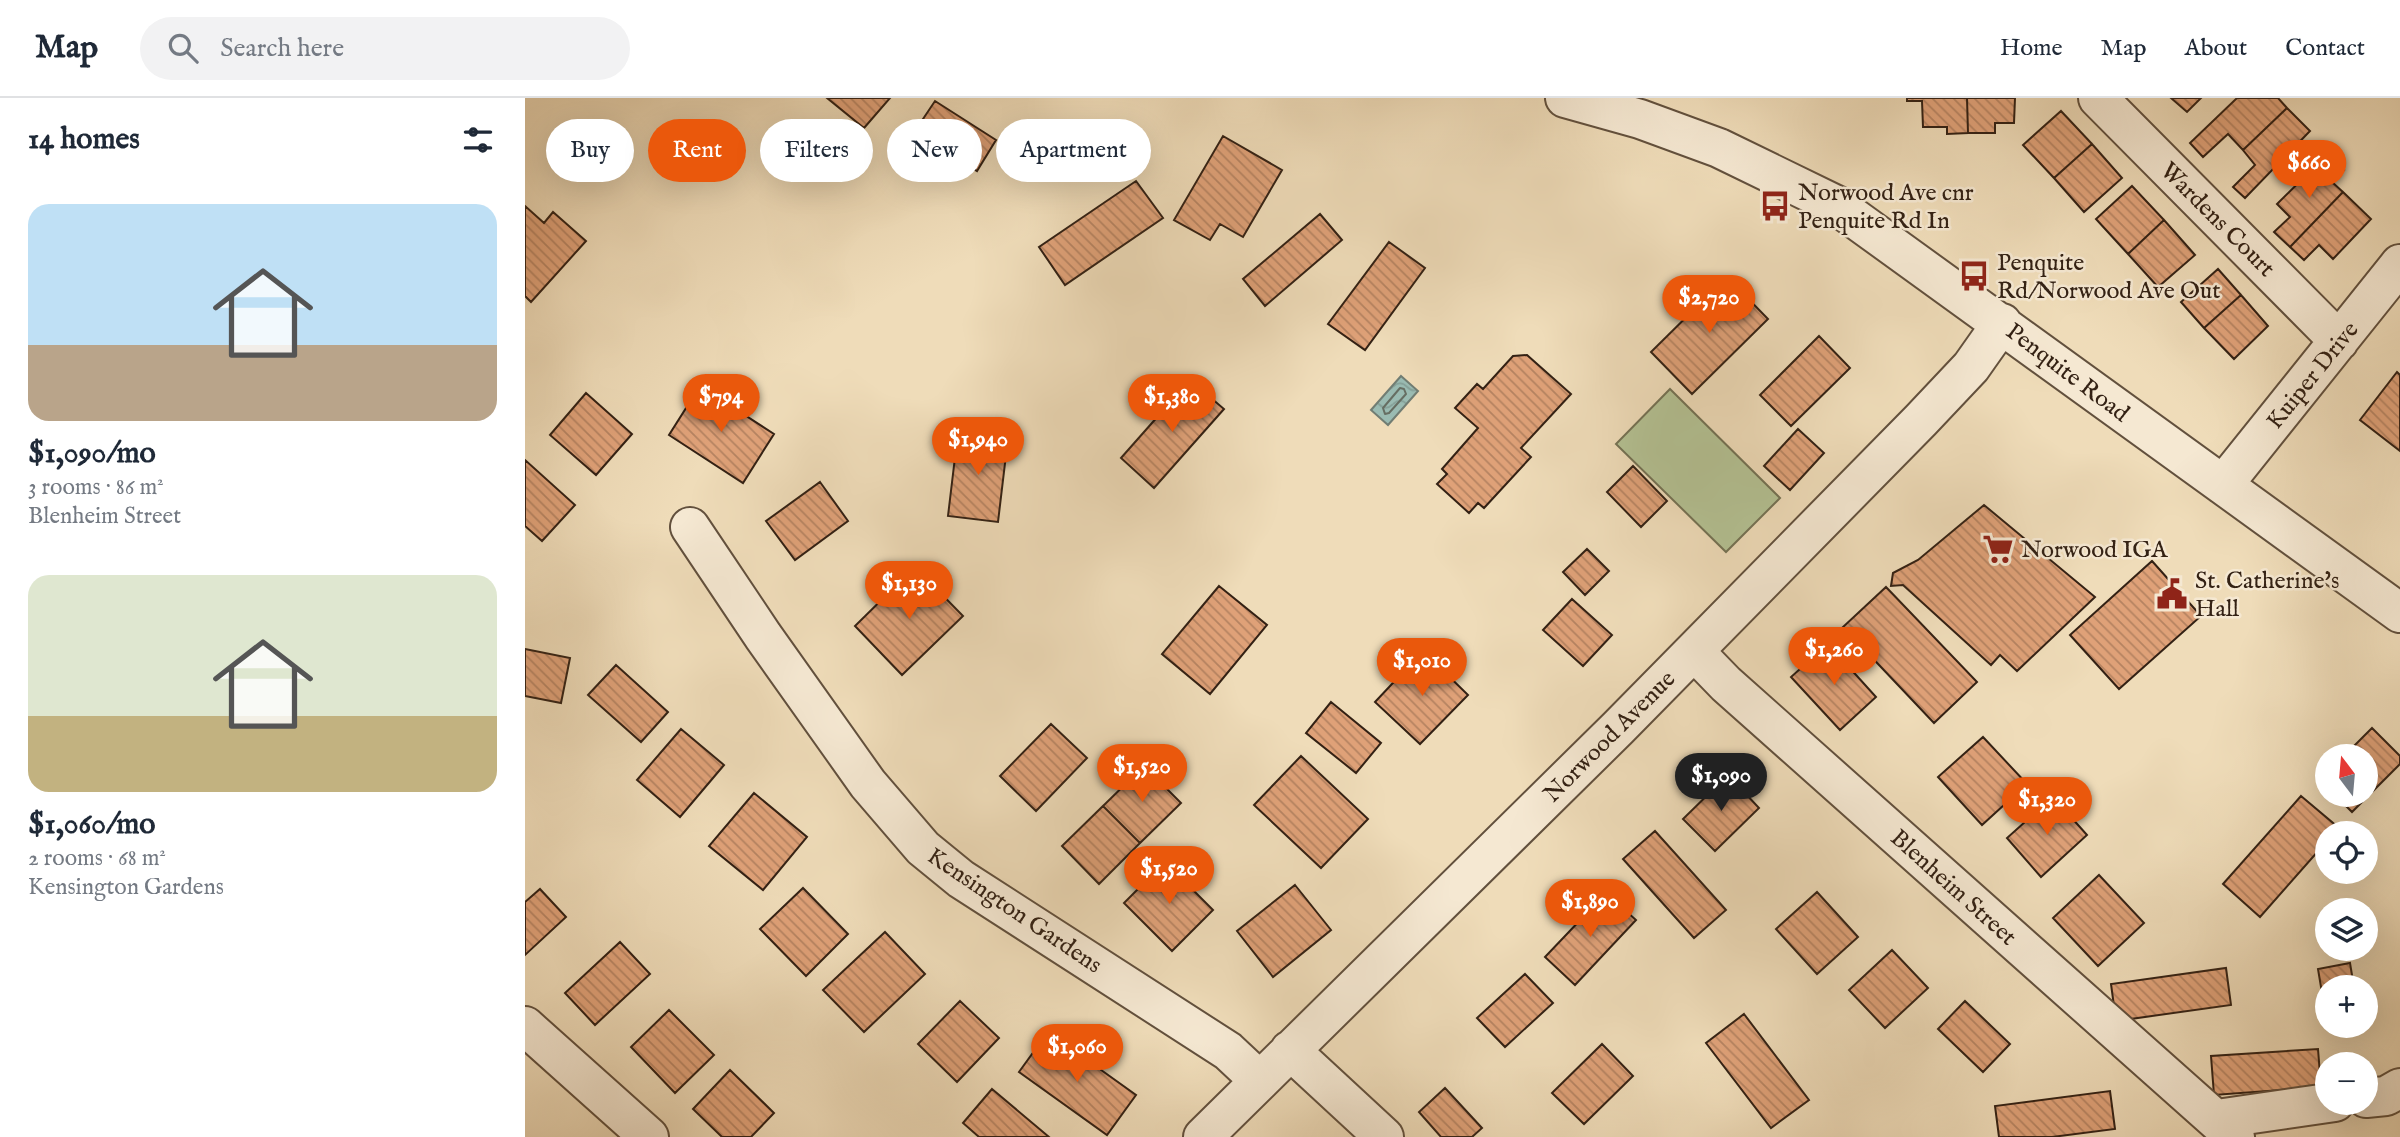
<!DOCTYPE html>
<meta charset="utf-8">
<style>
:root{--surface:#fff;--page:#f2f2f3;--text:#1f2937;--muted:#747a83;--line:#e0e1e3;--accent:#ea580c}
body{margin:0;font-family:"IM FELL English",serif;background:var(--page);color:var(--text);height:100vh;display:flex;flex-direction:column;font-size:26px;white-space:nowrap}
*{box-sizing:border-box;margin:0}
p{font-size:23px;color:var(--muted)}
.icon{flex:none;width:38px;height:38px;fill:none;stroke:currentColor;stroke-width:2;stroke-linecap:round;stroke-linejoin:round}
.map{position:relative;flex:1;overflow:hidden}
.panel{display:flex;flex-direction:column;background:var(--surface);width:525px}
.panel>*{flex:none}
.banner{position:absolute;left:21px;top:21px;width:665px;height:63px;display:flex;gap:14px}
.needle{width:46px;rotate:344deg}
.tools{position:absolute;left:1790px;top:646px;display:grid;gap:14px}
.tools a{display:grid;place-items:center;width:63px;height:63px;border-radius:50%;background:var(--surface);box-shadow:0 7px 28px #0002;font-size:35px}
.price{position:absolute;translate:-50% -60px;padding:0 16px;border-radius:24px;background:var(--accent);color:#fff;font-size:23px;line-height:46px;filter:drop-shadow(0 2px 4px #0008)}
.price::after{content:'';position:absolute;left:50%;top:42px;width:21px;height:16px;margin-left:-10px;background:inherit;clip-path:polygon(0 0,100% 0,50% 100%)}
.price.current{background:#222;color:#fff}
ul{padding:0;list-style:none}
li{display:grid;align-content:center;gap:14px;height:371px;padding:0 28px}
li span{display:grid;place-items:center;height:217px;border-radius:21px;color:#555}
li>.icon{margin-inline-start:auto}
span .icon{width:126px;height:126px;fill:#fffc;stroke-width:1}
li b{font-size:30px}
h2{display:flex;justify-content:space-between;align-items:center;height:84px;padding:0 28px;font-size:30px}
.chip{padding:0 24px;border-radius:32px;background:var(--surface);box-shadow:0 7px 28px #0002;font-size:24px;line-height:63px}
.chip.current{background:var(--accent);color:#fff}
header{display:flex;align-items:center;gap:42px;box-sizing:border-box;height:98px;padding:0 35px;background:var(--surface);border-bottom:2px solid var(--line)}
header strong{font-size:33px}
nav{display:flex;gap:38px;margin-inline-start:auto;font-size:24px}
.search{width:490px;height:63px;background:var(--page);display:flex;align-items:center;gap:18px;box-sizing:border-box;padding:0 24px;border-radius:38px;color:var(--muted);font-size:26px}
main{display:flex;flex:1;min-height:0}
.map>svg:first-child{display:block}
.green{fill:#b4c294;stroke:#747254;stroke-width:2}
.water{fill:url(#water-waves);stroke:#717d73;stroke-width:2}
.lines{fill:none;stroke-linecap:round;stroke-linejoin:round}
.shore{stroke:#666e63;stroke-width:2}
.building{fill:url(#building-back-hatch);stroke:#332114;stroke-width:2}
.minor-casing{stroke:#62503d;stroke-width:42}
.minor{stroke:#f5e8d2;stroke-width:38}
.labels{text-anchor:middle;stroke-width:5;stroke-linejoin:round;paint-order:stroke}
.poi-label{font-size:24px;fill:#332114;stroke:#f5e8d2;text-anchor:start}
.street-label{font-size:24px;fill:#332114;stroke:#f5e8d2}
</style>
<header>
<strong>Map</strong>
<div class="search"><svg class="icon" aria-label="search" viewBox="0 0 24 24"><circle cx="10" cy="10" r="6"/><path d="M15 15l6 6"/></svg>Search here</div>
<nav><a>Home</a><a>Map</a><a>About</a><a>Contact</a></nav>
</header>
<main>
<section class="panel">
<h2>14 homes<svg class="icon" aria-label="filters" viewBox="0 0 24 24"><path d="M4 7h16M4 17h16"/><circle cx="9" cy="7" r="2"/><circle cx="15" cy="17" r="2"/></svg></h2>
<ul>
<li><span style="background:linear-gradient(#bfe0f5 65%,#b9a48a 0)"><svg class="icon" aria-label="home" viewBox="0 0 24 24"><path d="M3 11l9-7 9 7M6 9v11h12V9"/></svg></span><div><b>$1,090/mo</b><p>3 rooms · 86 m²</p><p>Blenheim Street</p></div></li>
<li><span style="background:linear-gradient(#dfe7d0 65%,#c2b280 0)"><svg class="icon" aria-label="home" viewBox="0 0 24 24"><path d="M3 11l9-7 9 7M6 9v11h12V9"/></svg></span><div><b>$1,060/mo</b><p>2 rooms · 68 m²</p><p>Kensington Gardens</p></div></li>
</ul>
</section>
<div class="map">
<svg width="1875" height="1039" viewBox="0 0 1875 1039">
<defs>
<pattern id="water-waves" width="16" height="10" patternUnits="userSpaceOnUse" patternTransform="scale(1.75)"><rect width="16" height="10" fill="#9abbb2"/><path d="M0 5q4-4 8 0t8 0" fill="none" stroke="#85a098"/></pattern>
<pattern id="building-back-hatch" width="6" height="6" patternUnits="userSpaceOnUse" patternTransform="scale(1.75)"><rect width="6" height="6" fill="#dfa178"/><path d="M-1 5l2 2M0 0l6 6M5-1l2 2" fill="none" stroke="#b58361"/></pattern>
</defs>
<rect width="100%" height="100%" fill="#efdcb9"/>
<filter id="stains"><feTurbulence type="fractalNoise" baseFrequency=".00286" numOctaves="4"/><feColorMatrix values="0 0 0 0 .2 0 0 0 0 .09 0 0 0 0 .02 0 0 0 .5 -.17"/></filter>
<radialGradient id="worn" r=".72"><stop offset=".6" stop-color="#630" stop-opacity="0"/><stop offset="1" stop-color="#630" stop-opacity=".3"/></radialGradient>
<path class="green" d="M1145 291 1255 400 1201 454 1091 346Z"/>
<path class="water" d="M876 278 893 293 863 327 846 312Z"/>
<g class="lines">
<path class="shore" d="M875 290 879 291 881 296 864 315 860 316 858 310Z"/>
</g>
<path class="building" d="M302 0H365L339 30Z
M1382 0H1442L1443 35 1422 36V29H1398L1397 3H1382Z
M1442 0H1490L1489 25H1470V35H1443Z
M1646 0H1676L1662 14Z
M1712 0H1753L1762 10 1718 52 1703 36 1678 59 1665 45Z
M410 3 471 42 452 73 390 33Z
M1762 10 1785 33 1720 100 1708 89 1730 67 1718 52Z
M1536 13 1567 46 1529 80 1498 47Z
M698 38 757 72 718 139 695 126 685 142 649 122Z
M1567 46 1597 80 1559 114 1529 80Z
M1803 56 1819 72 1807 84 1818 94 1765 149 1749 134 1765 119 1752 106Z
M611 83 638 120 540 187 514 149Z
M1607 88 1639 122 1603 156 1571 121Z
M1818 94 1846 121 1808 161 1794 147 1779 162 1765 149Z
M0 108 19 125 28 114 61 143 6 204 0 198Z
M795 116 817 142 740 208 718 181Z
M1639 122 1670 157 1633 189 1603 156Z
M864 144 900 170 840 252 803 226Z
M1693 171 1716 197 1679 230 1656 204Z
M1202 179 1243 221 1167 296 1126 254Z
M1716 197 1743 228 1709 261 1679 230Z
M1294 238 1325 270 1266 328 1235 297Z
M1002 257 1046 296 996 350 1006 359 959 410 953 405 944 415 912 386 922 376 917 371 953 330 930 310 952 286 958 291 988 258Z
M1872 274 1875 277V353L1835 322Z
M665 282 699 311 629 390 596 360Z
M175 288 249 336 218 385 144 337Z
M61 295 107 336 71 377 25 337Z
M1273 331 1299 355 1265 392 1239 368Z
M433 334 483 340 473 424 423 418Z
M0 362 50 407 17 443 0 428Z
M1108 368 1142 403 1116 429 1082 394Z
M295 384 323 423 270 462 241 423Z
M1459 407 1570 499 1492 573 1475 557 1466 567 1378 487 1366 488 1368 475 1393 462Z
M1062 451 1084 473 1060 497 1038 474Z
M1627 463 1676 518 1594 591 1545 537Z
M390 469 438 518 377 577 330 528Z
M694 488 742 527 685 596 637 556Z
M1361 489 1452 584 1409 625 1318 529Z
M1047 501 1087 537 1058 568 1018 532Z
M1303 546 1351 599 1315 632 1266 579Z
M0 551 45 560 36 605 0 598Z
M898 553 943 597 895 646 850 604Z
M91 567 143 614 116 644 63 597Z
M806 604 856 645 831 675 781 635Z
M526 626 562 660 511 713 475 678Z
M1847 630 1875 658V666L1827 714 1809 696H1841V658H1819Z
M156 631 199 667 155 719 112 682Z
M1458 639 1502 686 1457 727 1413 679Z
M776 658 843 721 796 770 729 707Z
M619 668 656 705 615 745 578 708Z
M1203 677 1234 710 1190 753 1158 721Z
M229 695 282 739 238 792 184 748Z
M1776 698 1814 730 1810 735H1802V743L1735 819 1698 786Z
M1528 699 1562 737 1516 779 1482 740Z
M578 708 615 745 574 786 537 748Z
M1130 733 1201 812 1169 840 1098 761Z
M640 764 688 812 647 853 599 805Z
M1574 777 1619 825 1573 868 1528 820Z
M770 787 806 832 748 879 712 833Z
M278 790 323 836 281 878 235 831Z
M15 791 41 819 0 857V804Z
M1292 794 1333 839 1292 876 1251 831Z
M1081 795 1111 822 1050 887 1020 859Z
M360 834 400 876 339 934 298 892Z
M95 844 125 876 70 927 40 895Z
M1367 852 1403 890 1360 930 1324 892Z
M1825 865 1829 889H1802V925L1793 871Z
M1701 870 1706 907 1591 923 1586 886Z
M1000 876 1028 905 980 949 952 920Z
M435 903 474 940 432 984 393 946Z
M1440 903 1485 946 1458 974 1413 931Z
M144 912 189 957 150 995 106 949Z
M1219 916 1284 1002 1246 1030 1181 945Z
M523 934 611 997 582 1037 494 974Z
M1077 946 1108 978 1059 1026 1027 995Z
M1793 951 1796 989 1689 997 1686 958Z
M205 972 249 1015 226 1039H197L168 1011Z
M920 990 957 1030 947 1039H916L894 1014Z
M467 991 524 1039H454L438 1025Z
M1585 993 1590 1031 1527 1039H1474L1470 1008Z"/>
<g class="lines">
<g class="minor-casing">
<path id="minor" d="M1040 0 1115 21 1194 50 1311 107 1875 515
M1573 0 1814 243
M1698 387 1875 166
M165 429 238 538 343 686 398 750 436 781 703 953 735 983
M1169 553 1201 586 1710 1039
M0 928 124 1039
M765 952 859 1039
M1841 1000 1861 998 1875 990
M1692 1021 1810 1004
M678 1039 1093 630 1396 322 1446 269 1477 225"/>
</g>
<use href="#minor" class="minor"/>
</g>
<defs>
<g id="bus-bare" transform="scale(2.415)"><path d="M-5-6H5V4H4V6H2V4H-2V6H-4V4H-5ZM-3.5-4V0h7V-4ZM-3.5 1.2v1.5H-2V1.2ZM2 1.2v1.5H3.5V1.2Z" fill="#8f2418" stroke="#f5e8d2" stroke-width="2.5" paint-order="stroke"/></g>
<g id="supermarket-bare" transform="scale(2.415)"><path d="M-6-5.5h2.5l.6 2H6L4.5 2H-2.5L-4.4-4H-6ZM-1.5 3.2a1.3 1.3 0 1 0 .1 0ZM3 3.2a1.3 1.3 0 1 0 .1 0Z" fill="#8f2418" stroke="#f5e8d2" stroke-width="2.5" paint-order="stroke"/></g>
<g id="civic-bare" transform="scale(2.415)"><path d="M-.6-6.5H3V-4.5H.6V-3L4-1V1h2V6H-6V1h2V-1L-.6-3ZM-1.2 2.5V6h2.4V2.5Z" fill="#8f2418" stroke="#f5e8d2" stroke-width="2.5" paint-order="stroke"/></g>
</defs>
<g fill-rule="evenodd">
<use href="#bus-bare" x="1250" y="108"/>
<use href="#bus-bare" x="1449" y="178"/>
<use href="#supermarket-bare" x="1473" y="451"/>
<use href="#civic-bare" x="1647" y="496"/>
</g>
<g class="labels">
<g class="poi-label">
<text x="1273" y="102">Norwood Ave cnr<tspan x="1273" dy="28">Penquite Rd In</tspan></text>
<text x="1472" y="172">Penquite<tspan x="1472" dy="28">Rd/Norwood Ave Out</tspan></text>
<text x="1496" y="459">Norwood IGA</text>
<text x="1670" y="490">St. Catherine's<tspan x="1670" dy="28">Hall</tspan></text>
</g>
<g class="street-label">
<text transform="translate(1693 121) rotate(45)" y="8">Wardens Court</text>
<text transform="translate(1543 274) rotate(37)" y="8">Penquite Road</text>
<text transform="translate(1787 277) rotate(-51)" y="8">Kuiper Drive</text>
<text transform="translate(1084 638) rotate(-45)" y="8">Norwood Avenue</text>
<text transform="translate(1429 789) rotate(42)" y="8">Blenheim Street</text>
<text transform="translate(490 812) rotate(34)" y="8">Kensington Gardens</text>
</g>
</g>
<rect width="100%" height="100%" filter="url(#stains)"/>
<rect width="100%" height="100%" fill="url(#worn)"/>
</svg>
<div class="tools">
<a><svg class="needle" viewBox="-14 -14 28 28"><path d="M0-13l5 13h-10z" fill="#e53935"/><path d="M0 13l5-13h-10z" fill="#747a83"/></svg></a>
<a><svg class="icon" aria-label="locate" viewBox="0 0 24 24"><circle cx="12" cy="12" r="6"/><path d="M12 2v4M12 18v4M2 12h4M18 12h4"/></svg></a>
<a><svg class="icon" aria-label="layers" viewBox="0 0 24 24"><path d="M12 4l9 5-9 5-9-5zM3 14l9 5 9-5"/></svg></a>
<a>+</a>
<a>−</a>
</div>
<b class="price" style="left:1784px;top:102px">$660</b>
<b class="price" style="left:1184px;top:237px">$2,720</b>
<b class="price" style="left:196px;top:336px">$794</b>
<b class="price" style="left:647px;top:336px">$1,380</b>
<b class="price" style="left:453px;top:379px">$1,940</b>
<b class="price" style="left:384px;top:523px">$1,130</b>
<b class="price" style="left:1309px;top:589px">$1,260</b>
<b class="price" style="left:897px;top:600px">$1,010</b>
<b class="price" style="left:617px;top:706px">$1,520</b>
<b class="price current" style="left:1196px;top:715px">$1,090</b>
<b class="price" style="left:1522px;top:739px">$1,320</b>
<b class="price" style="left:644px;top:808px">$1,520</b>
<b class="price" style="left:1065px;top:841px">$1,890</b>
<b class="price" style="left:552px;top:986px">$1,060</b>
<div class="banner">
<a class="chip">Buy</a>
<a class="chip current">Rent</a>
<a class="chip">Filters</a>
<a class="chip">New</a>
<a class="chip">Apartment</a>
</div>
</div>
</main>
